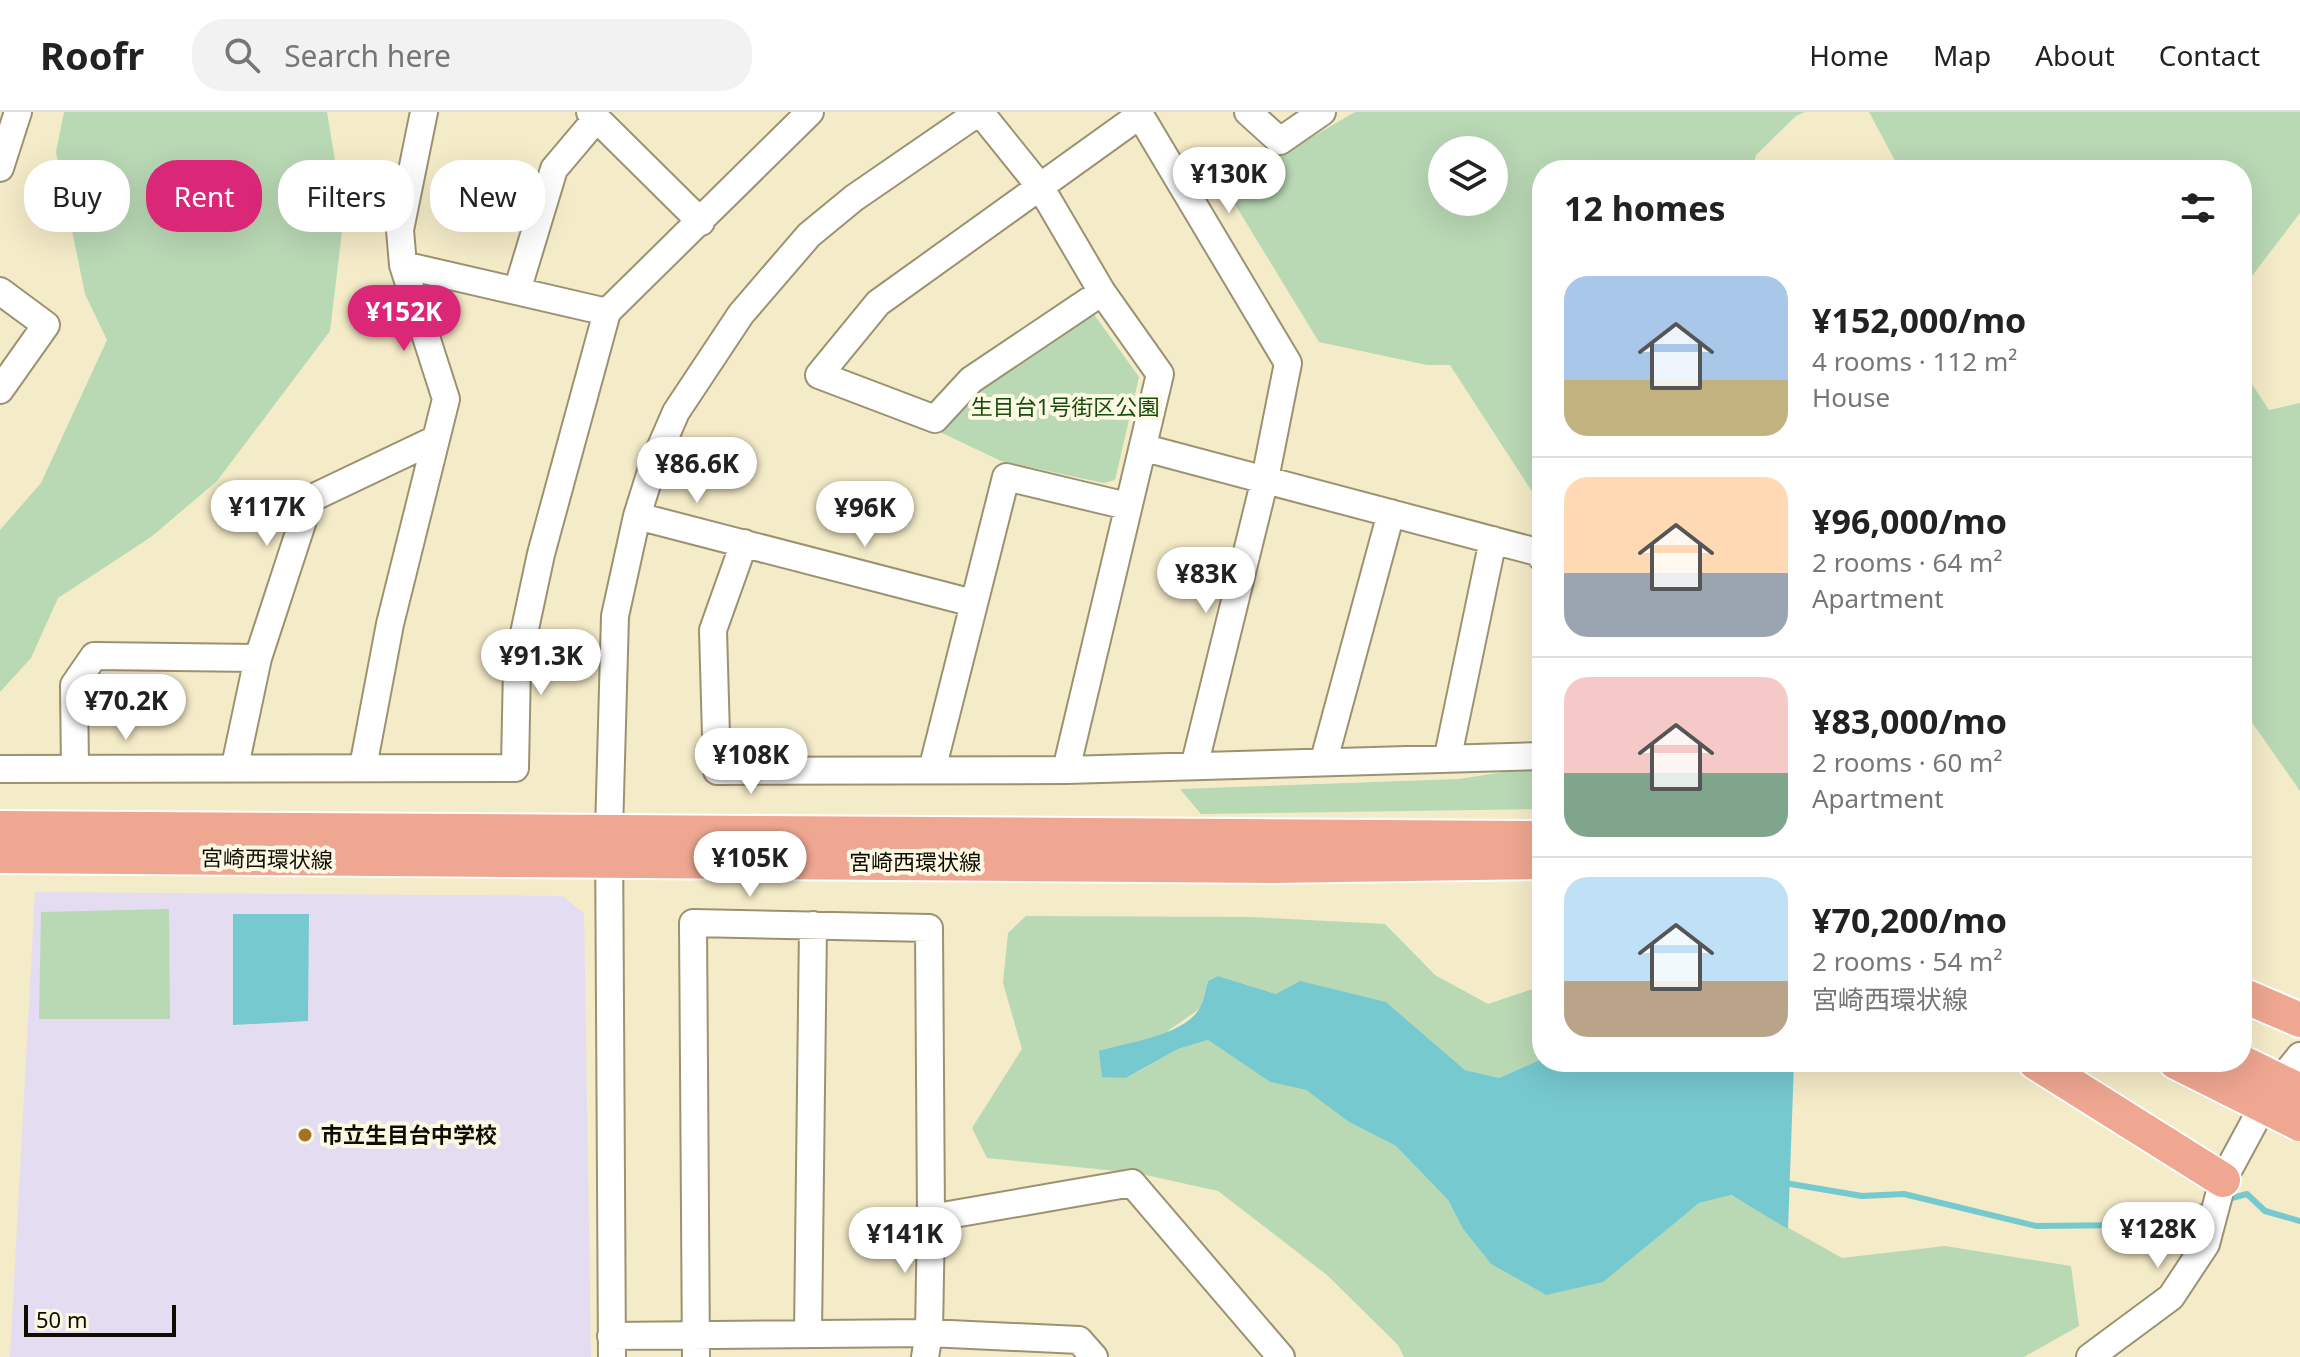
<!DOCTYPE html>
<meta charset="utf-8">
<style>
:root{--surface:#fff;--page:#f2f2f2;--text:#222;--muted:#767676;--line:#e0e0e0;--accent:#db2777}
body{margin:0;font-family:"Noto Sans","Noto Sans JP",sans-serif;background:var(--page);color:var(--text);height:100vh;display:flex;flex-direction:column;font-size:30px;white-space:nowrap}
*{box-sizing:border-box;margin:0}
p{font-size:26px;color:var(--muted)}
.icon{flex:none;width:44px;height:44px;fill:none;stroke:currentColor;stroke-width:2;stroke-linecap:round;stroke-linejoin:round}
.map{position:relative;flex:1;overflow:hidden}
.sheet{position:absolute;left:1532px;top:48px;width:720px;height:912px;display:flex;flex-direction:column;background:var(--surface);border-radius:32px;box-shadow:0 8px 32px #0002}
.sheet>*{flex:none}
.guide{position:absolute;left:24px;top:48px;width:760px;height:72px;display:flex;gap:16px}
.fabs{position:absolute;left:1428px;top:24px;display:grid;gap:16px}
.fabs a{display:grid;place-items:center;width:80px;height:80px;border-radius:50%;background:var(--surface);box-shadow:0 8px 32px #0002;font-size:40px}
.scale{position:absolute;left:24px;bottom:20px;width:152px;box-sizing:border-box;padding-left:8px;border:4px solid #0f0c02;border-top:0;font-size:22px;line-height:28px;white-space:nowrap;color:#0f0c02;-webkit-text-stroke:6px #fdf8e3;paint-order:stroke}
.price{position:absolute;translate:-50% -68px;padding:0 18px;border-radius:28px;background:#fff;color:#222;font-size:26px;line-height:52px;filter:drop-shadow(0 2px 4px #0008)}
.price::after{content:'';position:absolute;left:50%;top:48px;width:24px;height:18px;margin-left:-12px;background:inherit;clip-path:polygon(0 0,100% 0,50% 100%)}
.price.current{background:var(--accent);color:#fff}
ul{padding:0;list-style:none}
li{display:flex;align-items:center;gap:24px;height:200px;padding:0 32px}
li+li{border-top:2px solid var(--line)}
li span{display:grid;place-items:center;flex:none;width:224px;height:160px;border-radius:24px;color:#555}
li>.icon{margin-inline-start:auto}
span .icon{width:96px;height:96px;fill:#fffc;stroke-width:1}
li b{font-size:34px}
h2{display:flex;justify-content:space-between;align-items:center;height:96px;padding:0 32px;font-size:34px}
.tag{padding:0 28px;border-radius:32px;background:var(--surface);box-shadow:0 8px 32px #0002;font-size:28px;line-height:72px}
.tag.current{background:var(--accent);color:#fff}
header{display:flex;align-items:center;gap:48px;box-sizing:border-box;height:112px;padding:0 40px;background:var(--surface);border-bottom:2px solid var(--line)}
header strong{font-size:38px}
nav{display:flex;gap:44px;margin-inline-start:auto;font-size:28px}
.search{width:560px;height:72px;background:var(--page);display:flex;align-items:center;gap:20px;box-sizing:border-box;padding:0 28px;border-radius:32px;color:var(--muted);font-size:30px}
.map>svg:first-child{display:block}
.education{fill:#e4dcf1}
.green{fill:#b9d8b4;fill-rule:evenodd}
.water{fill:#76c9cf}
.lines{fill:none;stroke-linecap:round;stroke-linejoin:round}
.stream{stroke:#76c9cf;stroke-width:6}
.minor-casing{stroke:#9b9272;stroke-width:30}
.major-casing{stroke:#fff;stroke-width:38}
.minor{stroke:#fff;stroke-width:26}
.major{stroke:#efa791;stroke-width:34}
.major-bridge-casing{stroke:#fff;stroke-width:38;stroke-linecap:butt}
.major-bridge{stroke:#efa791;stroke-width:34}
.poi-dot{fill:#a37227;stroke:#fdf8e3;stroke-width:3}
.labels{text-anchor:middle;stroke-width:8;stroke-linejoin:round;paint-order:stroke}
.park-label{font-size:22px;fill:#144d0b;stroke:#fdf8e3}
.street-label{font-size:22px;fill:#0f0c02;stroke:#fdf8e3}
.poi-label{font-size:22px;font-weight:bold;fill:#0f0c02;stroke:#fdf8e3;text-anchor:start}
</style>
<header>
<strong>Roofr</strong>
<div class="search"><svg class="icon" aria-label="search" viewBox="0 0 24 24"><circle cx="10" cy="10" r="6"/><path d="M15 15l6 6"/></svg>Search here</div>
<nav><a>Home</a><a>Map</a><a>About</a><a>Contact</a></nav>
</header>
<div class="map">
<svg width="2300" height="1245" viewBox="0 0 2300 1245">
<rect width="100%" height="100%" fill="#f4ebc8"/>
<path class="education" d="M35 780 563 784 584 802 591 1245H10Z"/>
<path class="green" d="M64 0H327L344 103 330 219 217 369 151 425 58 486 31 546 0 580V418L41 371 107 228 85 182 56 40Z
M1355 0H1805L1796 4 1756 43 1752 58H1542V395L1450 253H1427L1319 230 1225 76ZM1442 38H1494V90H1442Z
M1869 0H2300V101L2242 177V58H1900Z
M1093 201 1139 265 1115 368 1104 371 1001 349 940 320 941 314 976 274Z
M2242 257 2269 298 2300 291V679L2242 596Z
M1542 654V697L1201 702 1180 677 1459 667Z
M169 797 170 907H39L41 800Z
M1026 804 1251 805 1385 812 1435 863 1488 892 1542 874V947L1499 966 1465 958 1386 890 1276 882 1218 864 1208 869 1201 896 1169 918 1127 966 1178 937 1208 928 1270 970 1306 978 1349 1010 1396 1034 1448 1088 1463 1117 1491 1152 1546 1183 1644 1134 1699 1091 1730 1083 1842 1146 1945 1134 2071 1154 2079 1214 2024 1245H1404L1398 1233 1327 1163 1218 1079 1137 1061 987 1046 972 1016 1022 937 1003 871 1008 821Z"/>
<path class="water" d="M233 802H309L308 909 233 913Z
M1218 864 1276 882 1300 869 1386 890 1465 958 1499 966 1542 947V950H1794L1788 1117 1731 1083 1699 1091 1603 1170 1546 1183 1491 1152 1463 1117 1448 1088 1396 1034 1349 1010 1306 978 1270 970 1208 928 1178 937 1126 966 1102 965 1099 939C1128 930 1178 925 1198 899 1204 891 1205 879 1208 869Z"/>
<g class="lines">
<path class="stream" d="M1785 1071 1862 1084 1904 1082 2036 1114 2129 1113 2210 1092
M2224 1088 2247 1082 2265 1099 2300 1109"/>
<g class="minor-casing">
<path id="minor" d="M590 0 701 110
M980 0 1041 76 1102 180 1160 262 1066 658
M1248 0 1280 29 1322 0
M0 56 18 0
M403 153 607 200
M0 179 46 213 0 278
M517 179 554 57 597 6
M1102 180 971 268 935 307 819 263 878 191 1140 3 1288 251 1265 367 1195 651
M1145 336 1537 440 1542 446
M637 404 973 491
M744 431 713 518 717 659 1066 658 1542 644
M1448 644 1493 428
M1324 648 1391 401
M235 654 258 546 310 387 436 327
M363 655 390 512 446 287 403 153 400 118 424 0
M75 656 74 573 94 544 258 546
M0 657 515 656 517 554 541 442 607 200 810 0
M932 658 1006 365 1127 394
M931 1106 1132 1071 1281 1245
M808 1222 813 813
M611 1224 929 1221 1079 1228 1094 1245
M612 1245 609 720 615 504 637 404 653 353 676 300 741 202 809 123 854 86 979 0
M696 1245 693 811 929 816 931 1106 929 1221 925 1245
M2090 1245 2171 1185 2206 1132 2223 1068 2270 981 2300 944"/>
</g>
<g class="major-casing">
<path id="major" d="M0 716 1542 726
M0 744 1273 754 1542 750
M2242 883 2300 908
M2035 950 2223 1068
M2176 950 2232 978"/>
</g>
<use href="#minor" class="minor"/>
<use href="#major" class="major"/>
<g class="major-bridge-casing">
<path id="major-bridge" d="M2245 952 2300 979
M2232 978 2300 1012"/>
</g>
<use href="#major-bridge" class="major-bridge"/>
</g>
<circle class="poi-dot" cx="305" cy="1023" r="8"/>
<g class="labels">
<g class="park-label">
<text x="1065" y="303">生目台1号街区公園</text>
</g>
<g class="street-label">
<text transform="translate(267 747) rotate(1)" y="8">宮崎西環状線</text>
<text x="915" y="758">宮崎西環状線</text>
</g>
<g class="poi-label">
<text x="321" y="1031">市立生目台中学校</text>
</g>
</g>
</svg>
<div class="fabs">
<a><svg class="icon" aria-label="layers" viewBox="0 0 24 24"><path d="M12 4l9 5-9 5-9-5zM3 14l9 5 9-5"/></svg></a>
</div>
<div class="scale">50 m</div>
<b class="price" style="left:1229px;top:103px">¥130K</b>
<b class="price current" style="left:404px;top:241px">¥152K</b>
<b class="price" style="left:697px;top:393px">¥86.6K</b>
<b class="price" style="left:267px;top:436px">¥117K</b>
<b class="price" style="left:865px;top:437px">¥96K</b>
<b class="price" style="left:1206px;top:503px">¥83K</b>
<b class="price" style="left:541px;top:585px">¥91.3K</b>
<b class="price" style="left:126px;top:630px">¥70.2K</b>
<b class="price" style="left:751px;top:684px">¥108K</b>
<b class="price" style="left:750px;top:787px">¥105K</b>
<b class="price" style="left:2158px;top:1158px">¥128K</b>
<b class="price" style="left:905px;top:1163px">¥141K</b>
<div class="guide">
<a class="tag">Buy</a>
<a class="tag current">Rent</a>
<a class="tag">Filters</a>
<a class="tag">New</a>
</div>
<section class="sheet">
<h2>12 homes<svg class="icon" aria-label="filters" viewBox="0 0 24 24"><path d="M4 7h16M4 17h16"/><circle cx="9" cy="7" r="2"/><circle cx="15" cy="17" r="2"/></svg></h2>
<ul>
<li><span style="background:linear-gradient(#a9c7e8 65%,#c2b280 0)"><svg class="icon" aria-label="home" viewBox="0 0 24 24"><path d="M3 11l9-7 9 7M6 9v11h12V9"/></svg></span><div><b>¥152,000/mo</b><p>4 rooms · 112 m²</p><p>House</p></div></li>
<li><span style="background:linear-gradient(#ffd9b3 60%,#9aa5b1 0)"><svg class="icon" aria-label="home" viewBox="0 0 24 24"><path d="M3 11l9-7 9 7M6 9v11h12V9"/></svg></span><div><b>¥96,000/mo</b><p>2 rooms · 64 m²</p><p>Apartment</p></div></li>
<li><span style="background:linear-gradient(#f6c9c9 60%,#7fa58c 0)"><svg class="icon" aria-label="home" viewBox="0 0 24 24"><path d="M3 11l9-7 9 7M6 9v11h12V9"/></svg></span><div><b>¥83,000/mo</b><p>2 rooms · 60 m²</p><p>Apartment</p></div></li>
<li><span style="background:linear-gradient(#bfe0f5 65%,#b9a48a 0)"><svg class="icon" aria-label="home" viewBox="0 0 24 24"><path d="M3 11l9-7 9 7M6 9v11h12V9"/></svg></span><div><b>¥70,200/mo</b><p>2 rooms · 54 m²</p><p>宮崎西環状線</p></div></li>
</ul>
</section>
</div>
